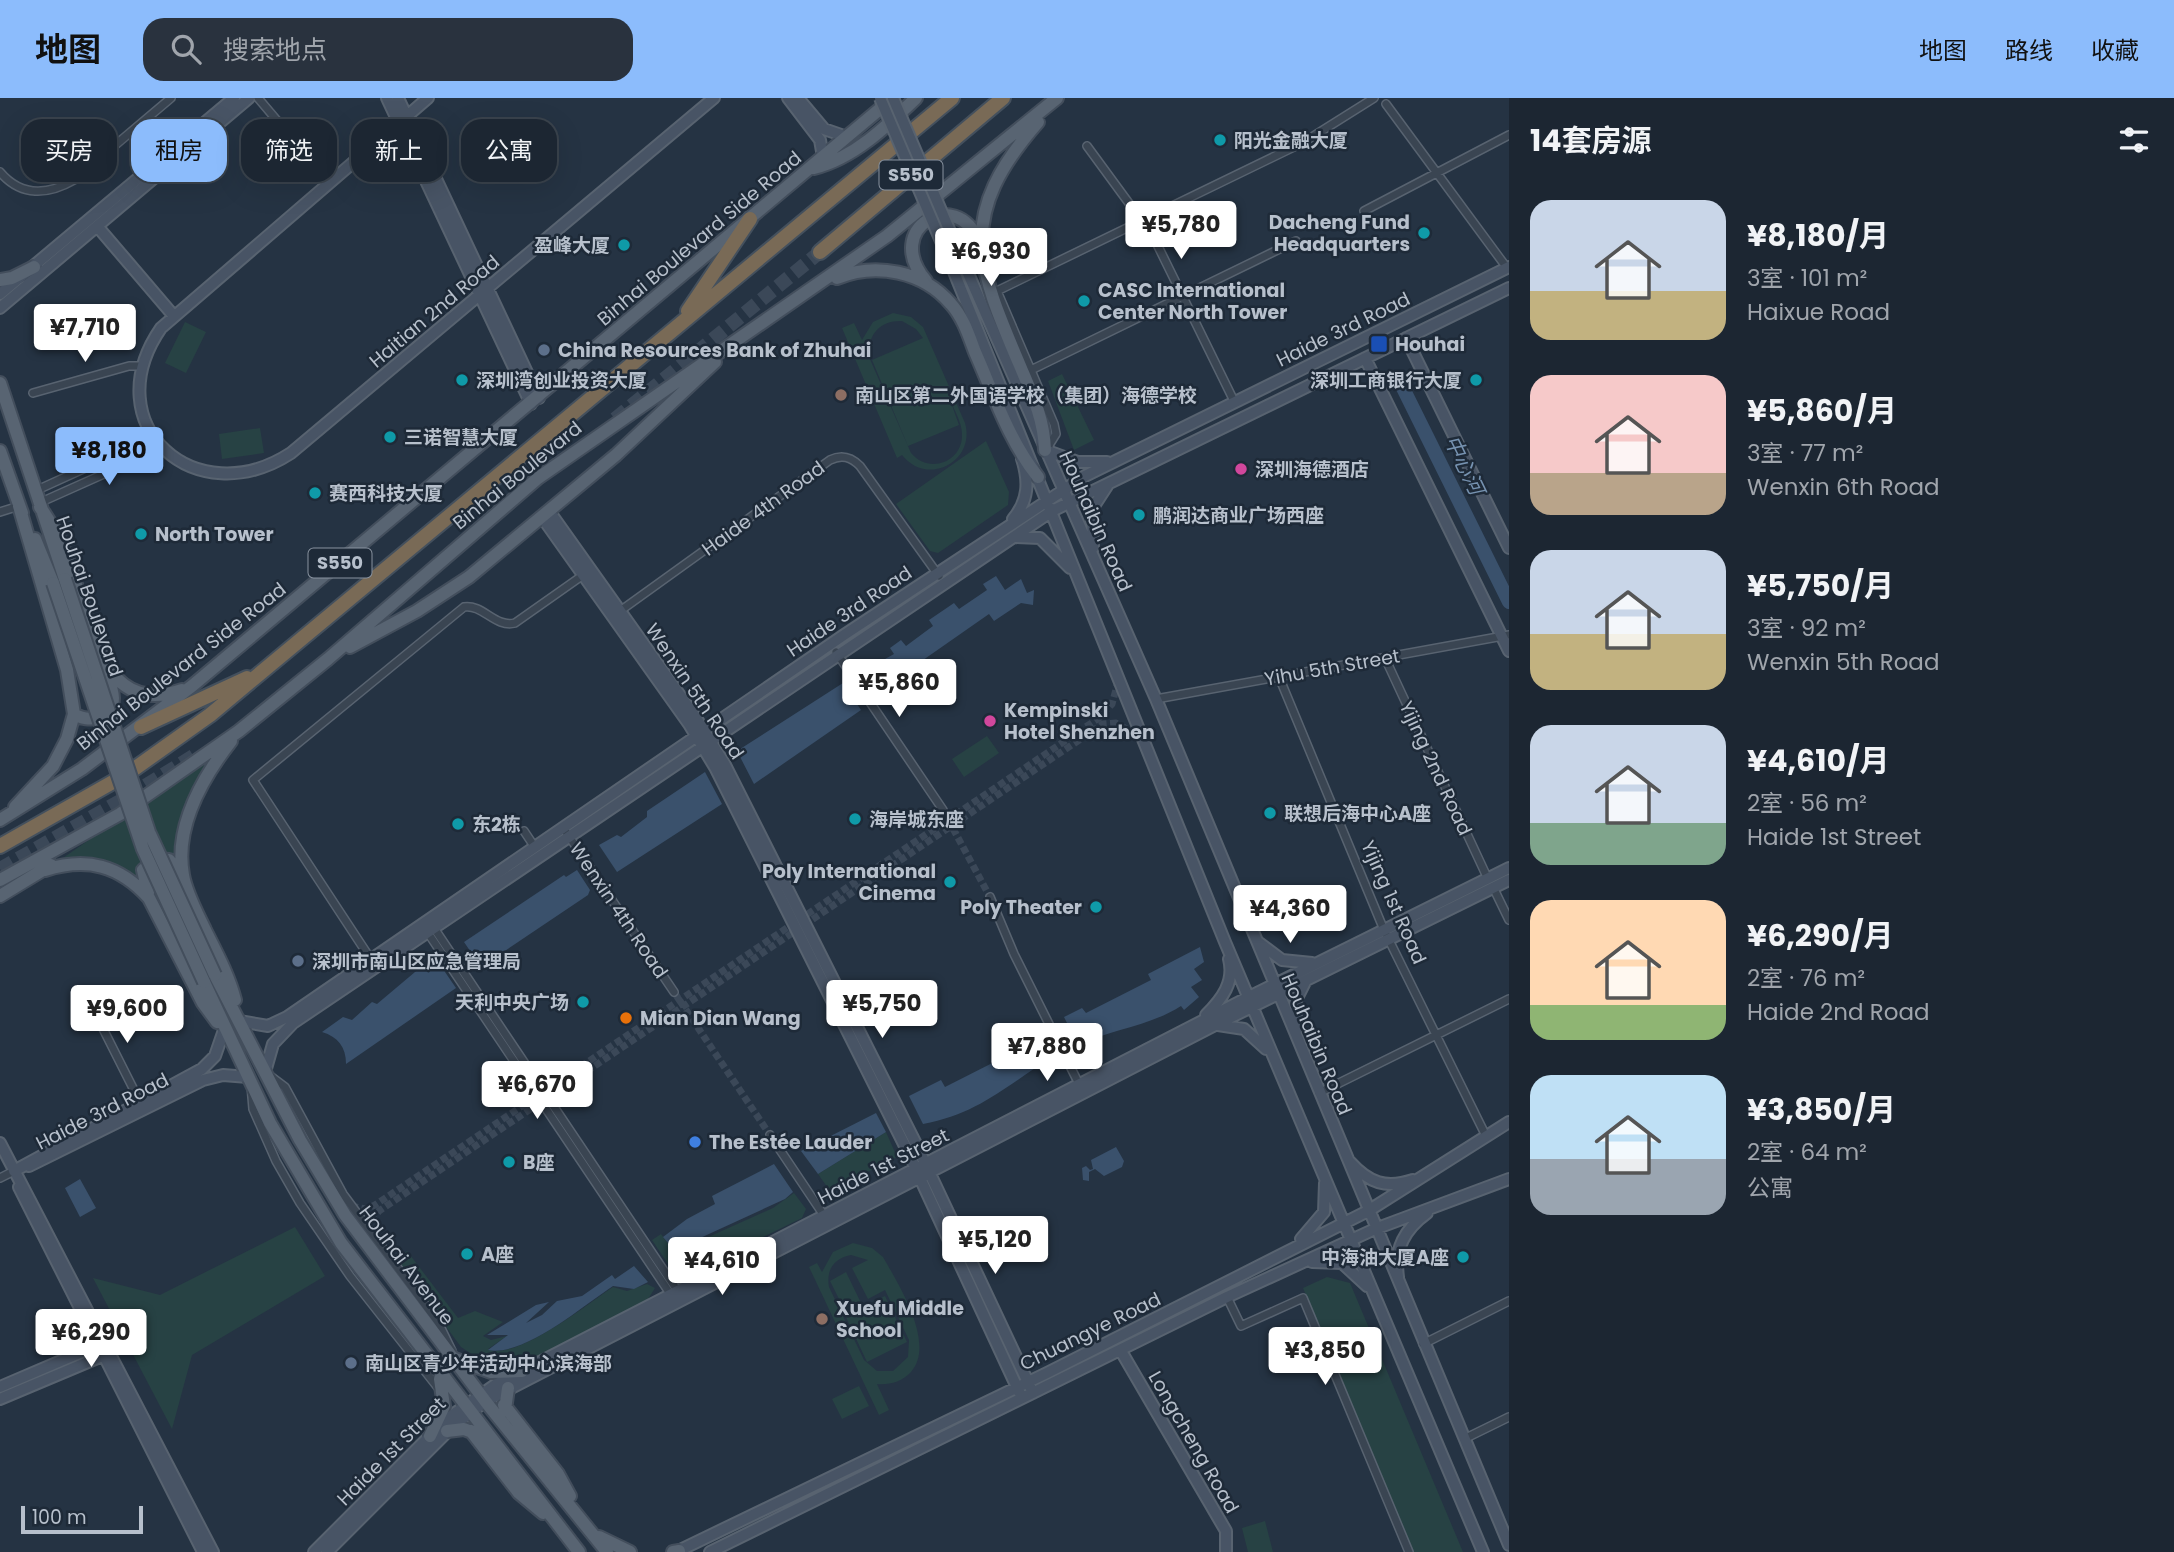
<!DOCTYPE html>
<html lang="zh">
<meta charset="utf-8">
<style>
:root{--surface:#1c2632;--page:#29323e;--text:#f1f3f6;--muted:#a0a5ac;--line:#3a434d;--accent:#8cbcfc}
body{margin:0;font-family:Poppins,"Noto Sans SC",sans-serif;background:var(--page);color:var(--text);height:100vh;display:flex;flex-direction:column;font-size:26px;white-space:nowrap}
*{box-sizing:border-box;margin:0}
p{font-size:23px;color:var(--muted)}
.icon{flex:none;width:38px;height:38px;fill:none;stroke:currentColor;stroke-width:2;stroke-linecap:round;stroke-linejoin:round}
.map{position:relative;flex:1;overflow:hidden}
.sheet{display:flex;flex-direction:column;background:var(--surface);width:665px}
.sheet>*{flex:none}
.hud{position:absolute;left:21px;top:21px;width:665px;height:63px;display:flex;gap:14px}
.scale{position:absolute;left:21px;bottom:18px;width:122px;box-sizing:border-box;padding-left:7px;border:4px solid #b7c0cc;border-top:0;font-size:19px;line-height:24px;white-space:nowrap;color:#b7c0cc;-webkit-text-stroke:5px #1e2a38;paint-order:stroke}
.price{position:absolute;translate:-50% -60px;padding:0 16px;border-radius:7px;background:#fff;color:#222;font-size:23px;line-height:46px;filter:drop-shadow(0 2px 4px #0008)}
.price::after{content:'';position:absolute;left:50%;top:42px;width:21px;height:16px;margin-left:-10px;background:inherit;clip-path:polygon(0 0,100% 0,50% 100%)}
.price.on{background:var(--accent);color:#111}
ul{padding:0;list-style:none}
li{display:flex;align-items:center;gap:21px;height:175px;padding:0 21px}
li span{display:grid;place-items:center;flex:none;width:196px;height:140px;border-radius:21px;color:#555}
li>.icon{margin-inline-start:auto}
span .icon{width:84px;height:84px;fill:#fffc;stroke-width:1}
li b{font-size:30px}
h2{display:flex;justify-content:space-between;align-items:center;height:84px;padding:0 21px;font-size:30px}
.chip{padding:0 24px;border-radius:21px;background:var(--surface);box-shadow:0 7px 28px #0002,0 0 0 2px var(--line);font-size:24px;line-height:63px}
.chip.on{background:var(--accent);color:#111}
header{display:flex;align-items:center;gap:42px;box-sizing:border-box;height:98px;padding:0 35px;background:var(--accent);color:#111}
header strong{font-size:33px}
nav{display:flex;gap:38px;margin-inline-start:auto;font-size:24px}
.search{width:490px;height:63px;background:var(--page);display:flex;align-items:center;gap:18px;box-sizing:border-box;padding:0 24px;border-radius:21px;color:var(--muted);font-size:26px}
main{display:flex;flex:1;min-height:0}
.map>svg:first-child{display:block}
.green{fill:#274244;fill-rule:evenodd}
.water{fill:#3a516c}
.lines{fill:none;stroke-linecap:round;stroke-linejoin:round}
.river{stroke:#3a516c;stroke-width:14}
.street-tunnel{stroke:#3b4858;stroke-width:7;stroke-dasharray:7 3.5;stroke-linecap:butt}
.highway-tunnel{stroke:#3b4858;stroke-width:14;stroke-dasharray:14 7;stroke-linecap:butt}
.street-casing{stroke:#586370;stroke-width:10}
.secondary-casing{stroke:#586370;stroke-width:14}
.primary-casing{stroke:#434e5c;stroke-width:16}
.highway-casing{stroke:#44505d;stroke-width:18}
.street{stroke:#3a4552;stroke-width:7}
.secondary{stroke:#485465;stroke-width:10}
.primary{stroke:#586472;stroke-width:12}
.highway{stroke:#796a56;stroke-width:14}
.secondary-bridge-casing{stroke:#586370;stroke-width:14;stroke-linecap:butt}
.primary-bridge-casing{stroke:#434e5c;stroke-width:16;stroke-linecap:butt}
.secondary-bridge{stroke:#485465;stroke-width:10}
.primary-bridge{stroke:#586472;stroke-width:12}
.culture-dot{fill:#0f9aa8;stroke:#1e2a38;stroke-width:2.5}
.transit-dot{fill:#1a4fb4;stroke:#1e2a38;stroke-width:2.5}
.service-dot{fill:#5c6f8a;stroke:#1e2a38;stroke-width:2.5}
.education-dot{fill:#8d6e63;stroke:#1e2a38;stroke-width:2.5}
.hotel-dot{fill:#d1479c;stroke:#1e2a38;stroke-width:2.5}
.food-dot{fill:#e8710a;stroke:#1e2a38;stroke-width:2.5}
.shop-dot{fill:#3f7fe0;stroke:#1e2a38;stroke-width:2.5}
.labels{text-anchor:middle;stroke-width:5;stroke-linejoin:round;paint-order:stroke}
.shield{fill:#1e2a38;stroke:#8993a0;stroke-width:2}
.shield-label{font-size:18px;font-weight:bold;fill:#b7c0cc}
.poi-label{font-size:19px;font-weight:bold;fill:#b7c0cc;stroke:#1e2a38;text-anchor:start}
.street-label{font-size:19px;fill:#b7c0cc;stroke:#1e2a38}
.water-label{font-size:21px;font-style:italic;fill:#7692b0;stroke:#1e2a38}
</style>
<header>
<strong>地图</strong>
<div class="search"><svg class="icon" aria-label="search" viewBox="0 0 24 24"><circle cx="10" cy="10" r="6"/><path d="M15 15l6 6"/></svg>搜索地点</div>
<nav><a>地图</a><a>路线</a><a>收藏</a></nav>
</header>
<main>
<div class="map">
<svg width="1509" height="1454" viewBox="0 0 1509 1454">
<rect width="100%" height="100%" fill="#253343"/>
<path class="green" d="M893 215 911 219 923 229 965 325C976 364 927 389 902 357L897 360 842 230 854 225 862 242 873 224ZM902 223 916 231 923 240 872 262 908 348 959 327 949 299C953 310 962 324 962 336 963 365 928 376 911 355L869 259C867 237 880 222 902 223Z
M185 224 206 234 186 275 165 265Z
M1062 276 1094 342 1074 352 1048 283Z
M260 330 264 355 222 361 219 336Z
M986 343 1009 394 1008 407 938 455 930 453 896 406Z
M987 638 999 655 964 679 952 661Z
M220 651C195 687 178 717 176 762L140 769 136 783 60 762Z
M886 1034 897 1059 830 1093 818 1076Z
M794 1095 806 1111 802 1120 693 1173 670 1169 652 1142 661 1136 675 1154 773 1110Z
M295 1129 325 1178 192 1257 172 1331 93 1180 160 1197Z
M853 1145 872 1150 883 1159C899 1187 936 1246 911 1274 902 1284 889 1287 877 1286L889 1312 879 1317 809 1169 817 1165 822 1174 833 1154ZM851 1157 868 1162 852 1170 868 1201 885 1192 909 1242 908 1259 893 1273H877L864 1262 829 1189C826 1172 834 1160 851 1157Z
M407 1153 458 1220 475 1213 503 1224 483 1238 491 1242 507 1238 488 1251C515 1264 589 1205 613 1189L627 1193 647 1186 655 1190 645 1206 515 1271 498 1273 461 1249 396 1161Z
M846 1174 861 1205 845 1213 830 1183Z
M1327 1179 1350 1185 1463 1454H1413L1303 1190Z
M885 1198 907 1244 867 1264 845 1217Z
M859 1288 869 1308 842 1321 832 1301Z
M1265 1423 1273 1454H1248L1242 1430Z"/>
<path class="water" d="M996 478 1005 492 1021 481 1027 495 1034 492 1033 507 1021 505 994 523 989 516 883 590 869 570 894 556 890 550 901 542 906 548 933 528 929 522 954 505 959 511 987 492 983 486Z
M843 585 861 612 754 686 737 653Z
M705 674 722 706 617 774 599 747 617 737 621 739 647 719V713Z
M577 772 590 792 588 797 481 869 464 844 564 777 566 779Z
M1200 849 1204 864 1194 871 1202 882 1191 889 1199 899 1184 912 1181 908C1150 928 1112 931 1078 947L1064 919 1082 910 1086 915 1151 882 1148 876Z
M434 858 456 890 346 966C346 949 338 939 322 934L343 919 352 922 372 904 377 906Z
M1038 931 1052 959C1006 988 978 1016 923 1026L909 998 941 982 945 989 1020 951 1016 942Z
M876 1015 886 1034 818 1076 801 1053Z
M1116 1049 1124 1063 1122 1069 1104 1078 1095 1071 1089 1074V1083L1083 1082 1082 1070 1086 1068 1090 1072 1093 1071 1091 1062Z
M774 1066 793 1094 785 1101 674 1152 663 1139 687 1121 715 1106 712 1098Z
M80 1081 96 1110 80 1119 65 1090Z
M634 1168 648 1184 634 1191 613 1188C584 1207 524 1259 488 1252L508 1237H487L536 1207 549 1204 526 1225 542 1217 557 1203 582 1198 612 1177 615 1181Z"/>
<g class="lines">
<path class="river" d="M1401 286 1509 504"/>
<path class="street-tunnel" d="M943 712 990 799
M674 894 770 1037
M351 1108 366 1111 375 1107 1099 620 1112 606 1118 584
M370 1134 373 1121 379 1113 1103 626 1116 625 1139 638"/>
<path class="highway-tunnel" d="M615 321 820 154
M0 771 129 698 195 657"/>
<g class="street-casing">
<path id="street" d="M258 0 329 84
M1386 6 1507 170
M1087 48 1153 138 1234 303
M0 74C21 99 48 97 74 82L171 0
M1364 113 1509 37
M1031 272 1296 143
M33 295 129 268H141
M1046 352 1056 336 1054 326 997 193 1304 44 1374 0
M35 393 138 346 156 344
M39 405 144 358 156 343
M0 414 19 408
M620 513 830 362C842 356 851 359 860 368L939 478
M836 554 943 712
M1385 560 1488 781
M1279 579 1384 832 1486 1038
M1156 601 1509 537
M564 731 674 894
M524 733 534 748
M1493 789 1509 822
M990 799 1014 856 1080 988
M432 827 679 1195
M426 832 673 1200
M370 860 253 682 464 509C483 506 495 530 515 525L586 475
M85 895 142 1008
M269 977 285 989 343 1096 438 1224 452 1253
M251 987 253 1011 276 1063 300 1105 350 1178 439 1291
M1319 995 1509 901
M770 1037 825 1119
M0 1080 14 1073
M1227 1199 1241 1228 1303 1200 1409 1454
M1423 1246 1509 1203
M1464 1341 1509 1319"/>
</g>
<g class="secondary-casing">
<path id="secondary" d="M387 0 531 306
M398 0 539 300
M428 0 161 230C94 327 196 417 291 355L714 0
M788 0 820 42 823 59
M798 0 824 31 847 39
M97 128 173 217
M963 164 1156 601 1509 1447
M952 169 1225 844 1483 1454
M0 196 234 0
M0 210 249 0
M1406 240 1509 450
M1365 260 1509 553
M1045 352 1078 364H1107
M549 413 696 620 725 667 916 1046 1033 1295
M542 419 689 626 716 671 908 1054 1022 1300
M1013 421C1029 402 1029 383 1022 361
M1015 439 1040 440 1070 470
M1093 450 1092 411 1107 388
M1258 844 1282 862 1312 865
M1206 917C1222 901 1235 884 1229 861
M239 923 268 928 287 919 844 537 1085 378 1509 169
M1218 927 1244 931 1266 951
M1296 933V902L1306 882
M265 974 273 946 293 925 1052 413 1509 190
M0 1045 213 1454
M1350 1064C1369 1085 1386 1091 1413 1082
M29 1068 203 982 223 977 248 979
M14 1073 202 971 215 958 224 932
M19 1089 203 1454
M1301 1141 1324 1114 1325 1085
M1312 1164 1342 1165 1367 1188
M1398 1179C1394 1150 1405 1131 1427 1115
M1121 1253 1226 1433V1454
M0 1289 103 1245
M0 1301 107 1256
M314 1454 448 1320 495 1287 1249 899 1509 770
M327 1454 454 1327 486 1303 1215 927 1509 782
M676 1454 1047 1275 1368 1113 1509 1024
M710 1454 1227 1199 1375 1131 1509 1081"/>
</g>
<g class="primary-casing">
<path id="primary" d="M1038 24C956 118 976 165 1021 270 1033 298 1044 322 1045 352
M814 70C854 60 887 28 916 0
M837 180C876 164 923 173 951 206 963 219 969 238 975 254 994 297 1009 343 1038 379
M0 182 12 180 34 169
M926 183C881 130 957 88 978 143
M0 285 65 481
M0 353 22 415
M40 409C52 426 61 442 68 462 89 518 99 621 182 592
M35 441 53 485
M350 549 417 513 469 479 616 357 715 264
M74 616C88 625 113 621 113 600 113 591 108 581 105 573
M231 643C203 679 174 728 183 777 186 795 197 815 205 832 216 854 229 878 235 902
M15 709 53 668 67 641 74 616 67 572 19 408
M0 722 82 671 192 588 893 0
M45 772C87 759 119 767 149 800L203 905 217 924
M0 782 120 716 239 633 328 561 538 380 887 138 1057 0
M148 795 143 772 156 761 169 762 183 779
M0 798 51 767
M215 877 300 1042 345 1117 489 1308 607 1454
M204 884 270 1025 341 1145 579 1454
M455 1261 491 1274 522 1273
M504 1307 558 1376 570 1398
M505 1312 508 1290
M447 1333 464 1331 477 1336
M471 1333 519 1395 543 1415
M430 1338 444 1308 440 1281
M599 1439 630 1454
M673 1454 679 1453"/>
</g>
<g class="highway-casing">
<path id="highway" d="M820 154 1003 0
M688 213 750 121
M141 629 247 580
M0 748 127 676 210 617 952 0"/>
</g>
<use href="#street" class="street"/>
<use href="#secondary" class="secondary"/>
<use href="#primary" class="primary"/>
<use href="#highway" class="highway"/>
<g class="secondary-bridge-casing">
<path id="secondary-bridge" d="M880 0 952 169
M893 0 963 164"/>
</g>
<g class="primary-bridge-casing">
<path id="primary-bridge" d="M65 481 149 734 215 877
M53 485 143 751 204 884"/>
</g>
<use href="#secondary-bridge" class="secondary-bridge"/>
<use href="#primary-bridge" class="primary-bridge"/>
</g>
<g class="culture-dot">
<circle cx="1220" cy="42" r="7"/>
<circle cx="1424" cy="135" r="7"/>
<circle cx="624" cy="147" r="7"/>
<circle cx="1084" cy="203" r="7"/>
<circle cx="462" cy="282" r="7"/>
<circle cx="1476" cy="282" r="7"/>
<circle cx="390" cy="339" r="7"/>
<circle cx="315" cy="395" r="7"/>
<circle cx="1139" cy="417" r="7"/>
<circle cx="141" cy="436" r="7"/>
<circle cx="1270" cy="715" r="7"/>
<circle cx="855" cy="721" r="7"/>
<circle cx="458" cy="726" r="7"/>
<circle cx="950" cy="784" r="7"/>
<circle cx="1096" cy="809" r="7"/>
<circle cx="583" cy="904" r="7"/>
<circle cx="509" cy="1064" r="7"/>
<circle cx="467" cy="1156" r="7"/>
<circle cx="1463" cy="1159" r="7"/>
</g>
<rect class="transit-dot" x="1370" y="237" width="18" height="18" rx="3.5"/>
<g class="service-dot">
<circle cx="544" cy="252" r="7"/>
<circle cx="298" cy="863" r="7"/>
<circle cx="351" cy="1265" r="7"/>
</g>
<g class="education-dot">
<circle cx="841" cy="297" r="7"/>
<circle cx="822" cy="1221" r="7"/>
</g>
<g class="hotel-dot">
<circle cx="1241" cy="371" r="7"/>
<circle cx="990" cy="623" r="7"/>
</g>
<circle class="food-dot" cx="626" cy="920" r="7"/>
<circle class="shop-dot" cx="695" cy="1044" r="7"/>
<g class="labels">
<g class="shield">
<rect x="879.5" y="62.5" width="63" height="29" rx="5"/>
<rect x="308.5" y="450.5" width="63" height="29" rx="5"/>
</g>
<g class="shield-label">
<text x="911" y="83">S550</text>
<text x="340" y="471">S550</text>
</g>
<g class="poi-label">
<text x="1234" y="49">阳光金融大厦</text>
<text x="1410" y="131" text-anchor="end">Dacheng Fund<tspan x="1410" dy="22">Headquarters</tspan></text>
<text x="610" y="154" text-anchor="end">盈峰大厦</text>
<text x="1098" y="199">CASC International<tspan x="1098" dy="22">Center North Tower</tspan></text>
<text x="1395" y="253">Houhai</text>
<text x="558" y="259">China Resources Bank of Zhuhai</text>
<text x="476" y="289">深圳湾创业投资大厦</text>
<text x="1462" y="289" text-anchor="end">深圳工商银行大厦</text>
<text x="855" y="304">南山区第二外国语学校（集团）海德学校</text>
<text x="404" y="346">三诺智慧大厦</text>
<text x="1255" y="378">深圳海德酒店</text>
<text x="329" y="402">赛西科技大厦</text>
<text x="1153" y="424">鹏润达商业广场西座</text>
<text x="155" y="443">North Tower</text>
<text x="1004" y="619">Kempinski<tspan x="1004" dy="22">Hotel Shenzhen</tspan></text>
<text x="1284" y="722">联想后海中心A座</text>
<text x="869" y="728">海岸城东座</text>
<text x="472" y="733">东2栋</text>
<text x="936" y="780" text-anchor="end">Poly International<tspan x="936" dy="22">Cinema</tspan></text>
<text x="1082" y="816" text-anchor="end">Poly Theater</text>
<text x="312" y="870">深圳市南山区应急管理局</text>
<text x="569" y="911" text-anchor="end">天利中央广场</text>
<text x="640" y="927">Mian Dian Wang</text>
<text x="709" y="1051">The Estée Lauder</text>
<text x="523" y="1071">B座</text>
<text x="481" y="1163">A座</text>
<text x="1449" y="1166" text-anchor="end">中海油大厦A座</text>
<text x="836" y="1217">Xuefu Middle<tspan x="836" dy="22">School</tspan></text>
<text x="365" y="1272">南山区青少年活动中心滨海部</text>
</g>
<g class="street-label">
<text transform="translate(699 140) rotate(-40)" y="7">Binhai Boulevard Side Road</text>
<text transform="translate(434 213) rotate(-40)" y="7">Haitian 2nd Road</text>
<text transform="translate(1343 231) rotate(-26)" y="7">Haide 3rd Road</text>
<text transform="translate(517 377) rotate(-39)" y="7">Binhai Boulevard</text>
<text transform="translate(763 410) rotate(-36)" y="7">Haide 4th Road</text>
<text transform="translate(1096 423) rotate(66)" y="7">Houhaibin Road</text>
<text transform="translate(90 498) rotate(71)" y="7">Houhai Boulevard</text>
<text transform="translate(849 513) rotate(-34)" y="7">Haide 3rd Road</text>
<text transform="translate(181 568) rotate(-38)" y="7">Binhai Boulevard Side Road</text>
<text transform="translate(1332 569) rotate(-10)" y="7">Yihu 5th Street</text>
<text transform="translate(695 593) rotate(56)" y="7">Wenxin 5th Road</text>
<text transform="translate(1436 670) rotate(65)" y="7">Yijing 2nd Road</text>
<text transform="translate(1394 804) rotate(66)" y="7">Yijing 1st Road</text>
<text transform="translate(619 812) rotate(56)" y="7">Wenxin 4th Road</text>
<text transform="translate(1317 946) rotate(67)" y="7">Houhaibin Road</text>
<text transform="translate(102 1013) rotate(-27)" y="7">Haide 3rd Road</text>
<text transform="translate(883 1068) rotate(-27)" y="7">Haide 1st Street</text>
<text transform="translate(407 1167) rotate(53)" y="7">Houhai Avenue</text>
<text transform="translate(1090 1233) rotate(-26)" y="7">Chuangye Road</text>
<text transform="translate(1194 1344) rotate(60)" y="7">Longcheng Road</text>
<text transform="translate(391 1353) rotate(-45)" y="7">Haide 1st Street</text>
</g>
<g class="water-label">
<text transform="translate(1464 367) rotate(64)" y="7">中心河</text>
</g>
</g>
</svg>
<div class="scale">100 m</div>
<b class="price" style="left:1181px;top:163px">¥5,780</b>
<b class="price" style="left:991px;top:190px">¥6,930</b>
<b class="price" style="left:85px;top:266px">¥7,710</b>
<b class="price on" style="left:109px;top:389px">¥8,180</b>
<b class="price" style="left:899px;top:621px">¥5,860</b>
<b class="price" style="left:1290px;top:847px">¥4,360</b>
<b class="price" style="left:882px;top:942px">¥5,750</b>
<b class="price" style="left:127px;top:947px">¥9,600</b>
<b class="price" style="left:1047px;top:985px">¥7,880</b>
<b class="price" style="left:537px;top:1023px">¥6,670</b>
<b class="price" style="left:995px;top:1178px">¥5,120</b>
<b class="price" style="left:722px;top:1199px">¥4,610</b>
<b class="price" style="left:91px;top:1271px">¥6,290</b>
<b class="price" style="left:1325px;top:1289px">¥3,850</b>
<div class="hud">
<a class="chip">买房</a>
<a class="chip on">租房</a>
<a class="chip">筛选</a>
<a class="chip">新上</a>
<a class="chip">公寓</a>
</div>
</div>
<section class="sheet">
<h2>14套房源<svg class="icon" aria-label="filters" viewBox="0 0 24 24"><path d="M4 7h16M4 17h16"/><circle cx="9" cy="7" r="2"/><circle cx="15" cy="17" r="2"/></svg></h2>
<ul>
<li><span style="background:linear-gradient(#c9d6e8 65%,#c2b280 0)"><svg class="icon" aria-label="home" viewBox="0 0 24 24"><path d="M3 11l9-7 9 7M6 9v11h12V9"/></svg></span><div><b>¥8,180/月</b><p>3室 · 101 m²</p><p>Haixue Road</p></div></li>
<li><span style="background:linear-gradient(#f6c9c9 70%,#b9a48a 0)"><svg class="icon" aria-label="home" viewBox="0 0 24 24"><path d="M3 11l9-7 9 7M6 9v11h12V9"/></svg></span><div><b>¥5,860/月</b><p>3室 · 77 m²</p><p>Wenxin 6th Road</p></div></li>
<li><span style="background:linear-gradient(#c9d6e8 60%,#c2b280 0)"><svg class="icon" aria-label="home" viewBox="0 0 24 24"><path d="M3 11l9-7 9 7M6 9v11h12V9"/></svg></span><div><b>¥5,750/月</b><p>3室 · 92 m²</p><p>Wenxin 5th Road</p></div></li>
<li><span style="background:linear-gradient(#c9d6e8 70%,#7fa58c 0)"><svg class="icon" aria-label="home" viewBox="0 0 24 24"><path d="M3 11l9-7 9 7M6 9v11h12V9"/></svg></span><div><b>¥4,610/月</b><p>2室 · 56 m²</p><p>Haide 1st Street</p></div></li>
<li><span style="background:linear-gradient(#ffd9b3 75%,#8fb573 0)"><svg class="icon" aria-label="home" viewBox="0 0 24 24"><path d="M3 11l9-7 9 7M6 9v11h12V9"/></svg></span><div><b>¥6,290/月</b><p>2室 · 76 m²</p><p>Haide 2nd Road</p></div></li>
<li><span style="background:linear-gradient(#bfe0f5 60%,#9aa5b1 0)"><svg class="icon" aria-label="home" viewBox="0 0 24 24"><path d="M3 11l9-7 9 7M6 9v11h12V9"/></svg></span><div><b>¥3,850/月</b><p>2室 · 64 m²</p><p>公寓</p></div></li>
</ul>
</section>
</main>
